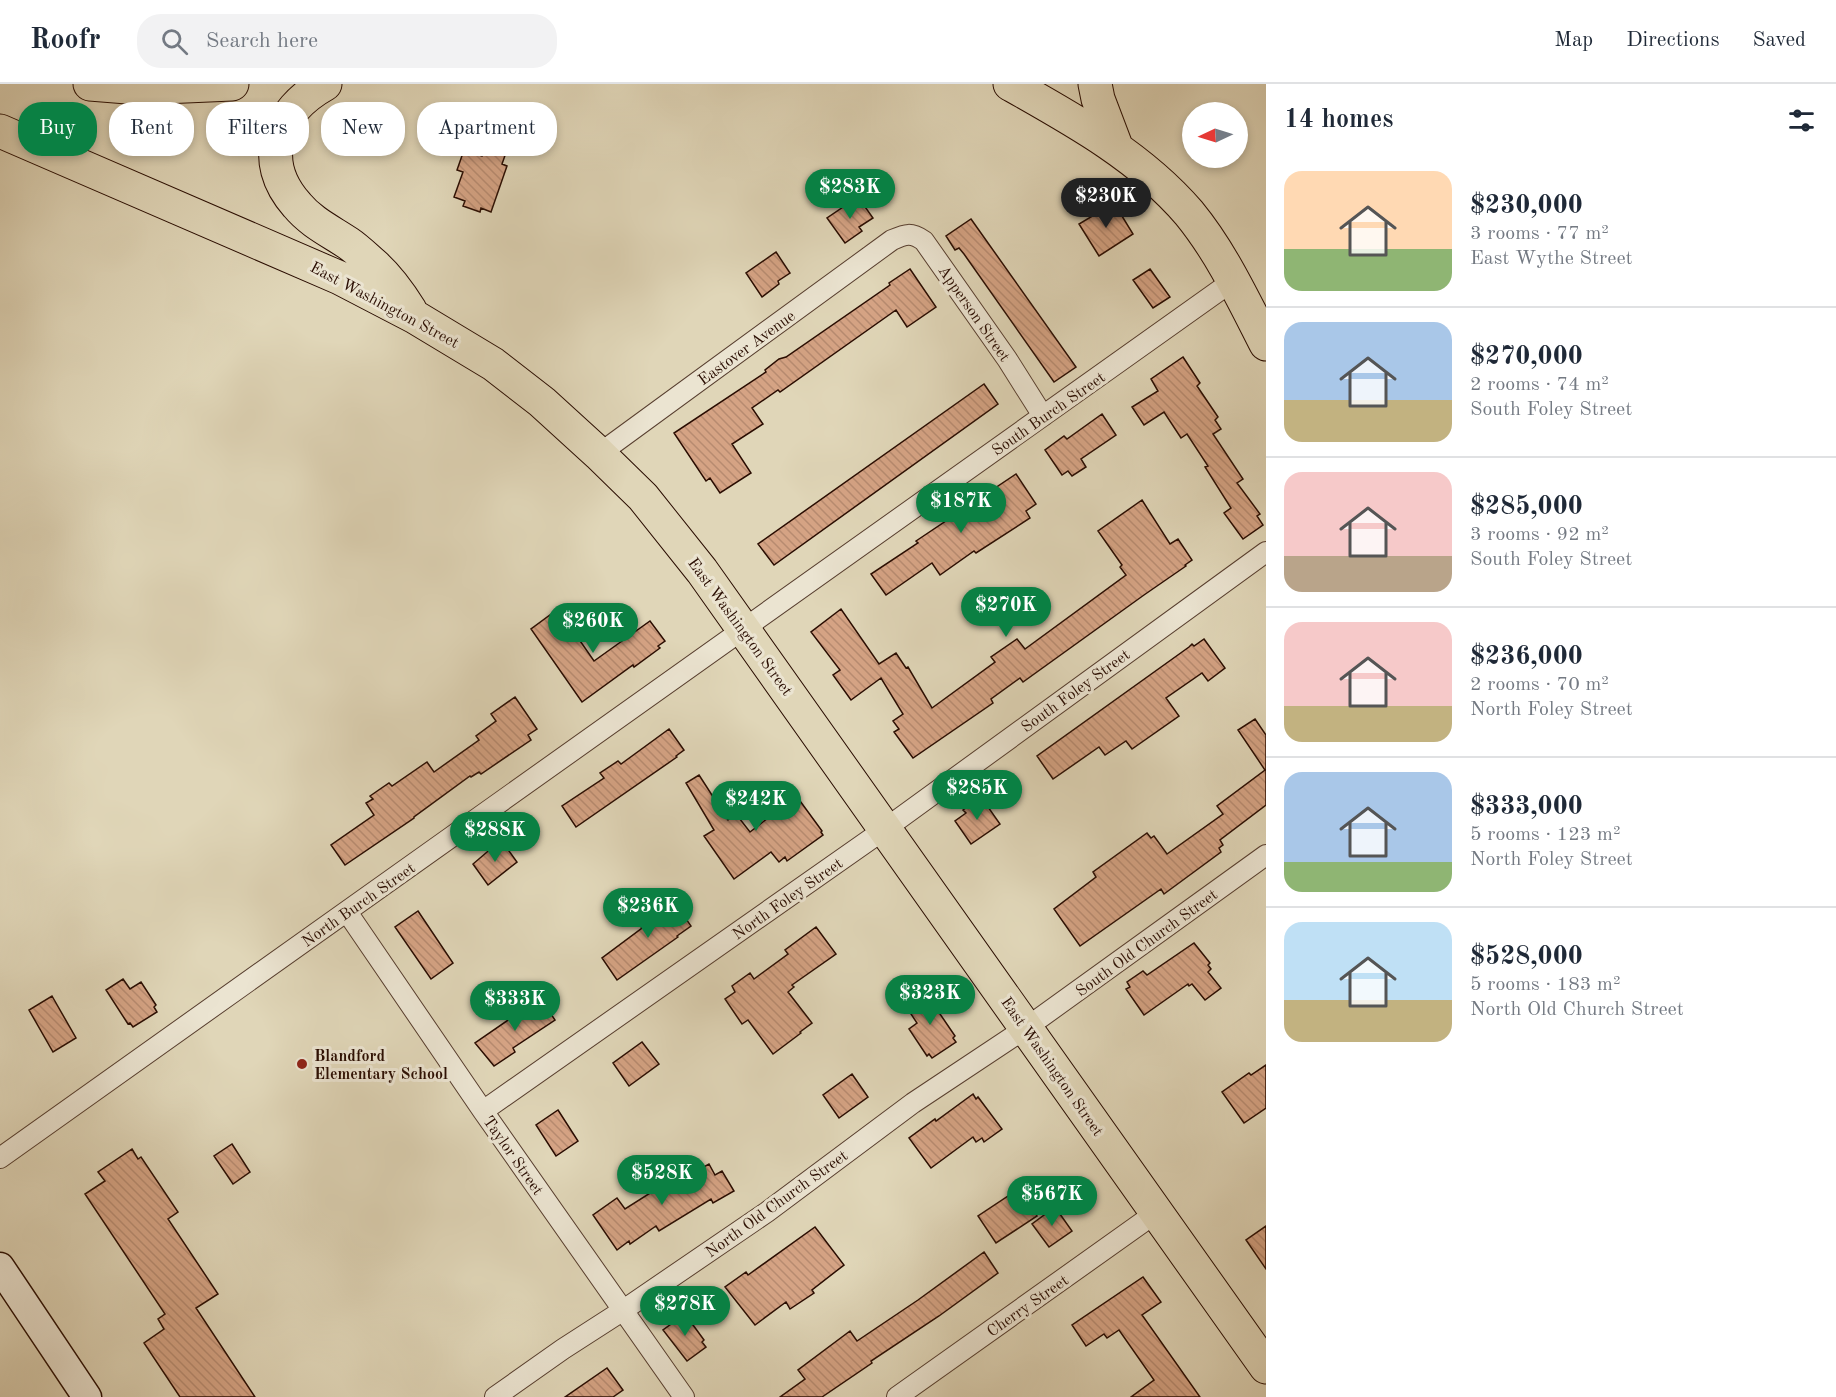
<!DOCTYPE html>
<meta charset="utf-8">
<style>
:root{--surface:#fff;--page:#f2f2f3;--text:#1f2937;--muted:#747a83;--line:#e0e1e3;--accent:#0b8043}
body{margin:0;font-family:"Old Standard TT",serif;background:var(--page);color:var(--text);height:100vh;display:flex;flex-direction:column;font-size:22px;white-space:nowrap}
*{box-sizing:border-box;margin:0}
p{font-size:20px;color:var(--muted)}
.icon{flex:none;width:33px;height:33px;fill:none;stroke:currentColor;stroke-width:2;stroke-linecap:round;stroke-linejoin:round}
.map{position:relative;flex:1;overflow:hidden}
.side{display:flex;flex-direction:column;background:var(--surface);width:570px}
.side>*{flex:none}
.hud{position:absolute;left:18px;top:18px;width:570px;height:54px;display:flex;gap:12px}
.needle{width:39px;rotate:266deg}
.fabs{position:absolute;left:1182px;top:18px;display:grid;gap:12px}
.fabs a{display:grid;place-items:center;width:66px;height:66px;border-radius:50%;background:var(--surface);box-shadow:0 3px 9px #0003;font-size:30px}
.price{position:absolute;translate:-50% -51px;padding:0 14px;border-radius:21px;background:var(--accent);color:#fff;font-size:20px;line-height:39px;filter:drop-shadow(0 2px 3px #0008)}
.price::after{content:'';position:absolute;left:50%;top:36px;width:18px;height:14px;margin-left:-9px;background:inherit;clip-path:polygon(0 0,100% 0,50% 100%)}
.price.on{background:#222;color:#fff}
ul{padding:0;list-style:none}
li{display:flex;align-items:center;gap:18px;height:150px;padding:0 18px}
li+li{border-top:2px solid var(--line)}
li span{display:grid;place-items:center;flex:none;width:168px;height:120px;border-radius:18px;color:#555}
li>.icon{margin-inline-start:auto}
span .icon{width:72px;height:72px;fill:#fffc;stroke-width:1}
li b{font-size:26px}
h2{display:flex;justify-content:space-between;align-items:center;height:72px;padding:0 18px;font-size:26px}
.tag{padding:0 21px;border-radius:24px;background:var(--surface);box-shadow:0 3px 9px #0003;font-size:21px;line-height:54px}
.tag.on{background:var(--accent);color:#fff}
header{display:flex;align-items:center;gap:36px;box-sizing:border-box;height:84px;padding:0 30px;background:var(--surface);border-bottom:2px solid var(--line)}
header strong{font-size:28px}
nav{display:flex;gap:33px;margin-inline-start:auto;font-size:21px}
.search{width:420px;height:54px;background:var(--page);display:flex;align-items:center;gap:15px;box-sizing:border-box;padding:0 21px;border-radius:24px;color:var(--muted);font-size:22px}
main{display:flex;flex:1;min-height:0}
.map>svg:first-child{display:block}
.building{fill:url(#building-back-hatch);stroke:#290c01;stroke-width:1.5}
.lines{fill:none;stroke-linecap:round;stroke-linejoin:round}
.street-casing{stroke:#573e2f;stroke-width:22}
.secondary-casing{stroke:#290c01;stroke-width:31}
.highway-casing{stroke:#290c01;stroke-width:35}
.street{stroke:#ebe4d1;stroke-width:20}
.secondary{stroke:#ebe4d1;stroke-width:28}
.highway{stroke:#e0d6b8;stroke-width:33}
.poi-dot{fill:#8f2418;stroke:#ebe4d1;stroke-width:2}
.labels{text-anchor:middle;stroke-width:6;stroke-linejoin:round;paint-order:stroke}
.street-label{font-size:16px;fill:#290c01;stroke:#ebe4d1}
.poi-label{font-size:16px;font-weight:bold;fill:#290c01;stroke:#ebe4d1;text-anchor:start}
</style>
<header>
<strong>Roofr</strong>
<div class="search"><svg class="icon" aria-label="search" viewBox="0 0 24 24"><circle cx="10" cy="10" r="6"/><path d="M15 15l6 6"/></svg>Search here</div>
<nav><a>Map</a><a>Directions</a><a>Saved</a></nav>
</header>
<main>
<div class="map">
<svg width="1266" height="1313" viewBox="0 0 1266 1313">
<defs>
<pattern id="building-back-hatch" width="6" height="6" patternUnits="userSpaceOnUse" patternTransform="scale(1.5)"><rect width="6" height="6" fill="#d5a384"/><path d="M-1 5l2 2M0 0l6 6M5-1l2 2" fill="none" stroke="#b78b70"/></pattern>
</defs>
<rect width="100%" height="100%" fill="#e0d6b8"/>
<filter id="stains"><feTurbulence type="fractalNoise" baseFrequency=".00333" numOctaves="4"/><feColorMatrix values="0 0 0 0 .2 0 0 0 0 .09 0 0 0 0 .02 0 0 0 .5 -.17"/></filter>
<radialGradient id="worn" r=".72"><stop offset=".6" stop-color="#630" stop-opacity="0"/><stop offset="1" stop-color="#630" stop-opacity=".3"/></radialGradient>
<path class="building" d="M493 38 514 46 502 80 507 82 491 128 481 124 480 128 463 122 465 117 454 113 463 88 457 86 464 66 482 72Z
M858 113 873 134 859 143 862 147 845 159 827 134Z
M1114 119 1133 150 1099 172 1079 140Z
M971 135 1076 283 1054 298 964 170 959 164 955 166 946 152Z
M776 168 790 189 778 197 779 200 762 213 746 189Z
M910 185 936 223 907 243 896 226 780 308 778 306 752 324 763 340 732 360 751 389 720 409 710 394 706 397 674 349 766 288 765 286 779 275 786 273 890 201 889 199Z
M1150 185 1170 213 1153 224 1133 196Z
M1183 273 1200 299 1197 302 1218 333 1215 336 1221 345 1213 350 1243 395 1237 399 1260 430 1257 432 1263 441 1243 455 1224 429 1231 424 1205 383 1208 382 1187 350 1181 354 1164 328 1144 341 1132 323 1158 307 1151 295Z
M984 300 998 320 774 481 758 460Z
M1102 330 1116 351 1081 375 1086 383 1072 392 1068 387 1062 391 1045 366 1064 352 1067 355Z
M1016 390 1036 420 1026 427 1030 434 976 469 974 467 940 491 932 479 886 511 871 490 918 459 916 457Z
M1142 416 1170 460 1178 455 1192 476 1185 481 1186 482 1144 511 1023 598 1020 594 991 615 993 619 913 674 894 648 899 645 893 637 903 630 881 594 851 616 833 591 840 586 811 548 841 525 879 580 896 569 906 584 908 583 932 624 995 578 991 573 1017 555 1025 565 1126 491 1120 483 1122 481 1098 447Z
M558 525 594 577 650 537 665 557 658 562 660 564 634 583 633 581 582 618 531 545Z
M1204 555 1225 584 1208 597 1202 589 1166 614 1179 632 1132 665 1126 657 1105 671 1099 663 1053 695 1037 672 1189 563 1192 560 1194 562Z
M515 613 537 645 528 651 531 656 481 690 479 688 471 693 470 692 414 733V734L345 781 331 761 374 731 366 719 373 715 370 712 389 699 392 702 427 678 434 688 479 656 476 652 496 637 491 630Z
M1255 635 1266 651V721L1220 756 1223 761 1219 764 1221 768 1164 810 1161 805 1080 862 1054 825 1096 793 1093 788 1147 749 1151 754 1154 752 1167 770 1223 730 1217 722 1265 686 1238 646Z
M669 645 684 666 676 672 677 673 576 743 562 722 604 694 600 689 618 677 621 680Z
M699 691 728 736 736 730 750 748 777 727 775 724 795 710 822 747 821 748 823 751 787 777 785 773 779 778 771 768 734 795 704 752 714 746 686 699Z
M981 713 1000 740 971 760 955 737 966 729 963 726Z
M501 756 517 778 488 801 473 780Z
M672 815 691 842 677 852 678 853 617 896 602 874 642 844 638 839Z
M418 827 453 879 431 895 395 843Z
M816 843 836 870 792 901 794 903 788 908 812 939 800 948 801 949 773 970 748 936 742 940 725 915 735 908 732 902 750 889 754 895 788 870 785 866Z
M1194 859 1210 879 1208 881 1211 885 1208 888 1221 904 1205 916 1192 900 1189 902 1188 900 1144 931 1126 905 1130 903 1127 898 1143 887 1147 891Z
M123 895 130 905 141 898 156 921 154 923 157 928 133 943 130 939 128 940 106 906Z
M930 907 942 924 938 927 955 952 953 954 956 958 932 974 929 970 927 972 909 945 917 939 907 924Z
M52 912 76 954 53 968 29 926Z
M540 914 555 936 513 964 515 968 494 982 475 959Z
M642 958 659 980 629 1002 613 979Z
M1266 981V1024L1244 1039 1222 1008 1249 989 1251 991Z
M852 990 868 1013 839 1034 823 1011Z
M973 1010 976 1015 978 1013 1002 1045 984 1058 982 1054 976 1058 973 1053 931 1084 909 1054 935 1035 936 1037Z
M558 1026 578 1057 556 1072 536 1041Z
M232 1060 250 1088 233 1100 214 1072Z
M132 1065 138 1075 141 1073 178 1128 168 1135 218 1210 196 1224 255 1313H180L144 1259 164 1245 158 1235 165 1230 85 1110 105 1097 98 1088Z
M709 1080 715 1091 722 1087 734 1107 713 1119 711 1115 659 1147 656 1142 630 1160 629 1157 617 1166 593 1131 617 1114 625 1125 658 1104 660 1107Z
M1020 1104 1037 1132 996 1159 978 1132Z
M1055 1123 1072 1147 1049 1163 1032 1140Z
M1266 1142V1185L1246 1156Z
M815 1143 844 1181 812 1206 814 1209 790 1225 786 1218 755 1241 725 1203 746 1188 748 1191Z
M984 1168 998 1189 939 1232 871 1277 872 1279 822 1313H780L805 1295 798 1286 850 1247 857 1257 918 1216Z
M1143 1193 1161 1218 1142 1231 1200 1313H1131L1154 1296 1119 1246 1107 1254 1104 1250 1086 1262 1072 1241Z
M685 1230 704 1256 702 1258 706 1263 687 1277 663 1246Z
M607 1284 623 1306 613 1313H565Z"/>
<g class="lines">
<g class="street-casing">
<path id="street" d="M599 370 892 156C906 150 911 148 924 157L1007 275 1043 332
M347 828 483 1027 684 1313
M483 1027 885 745 1266 468
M0 1074 1234 196
M495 1313 563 1265 622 1227 767 1128 913 1019 1026 944 1266 771
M897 1313 1157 1128"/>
</g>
<g class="secondary-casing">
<path id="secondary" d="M0 1183 87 1313"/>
</g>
<g class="highway-casing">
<path id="highway" d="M90 0 140 4 232 0
M325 0C277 27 257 76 297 121 311 138 330 147 348 159 357 165 365 173 373 180 388 193 400 210 410 226
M1010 0C1074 36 1141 73 1189 129 1221 168 1243 215 1266 260
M1095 0 1098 15 1117 65
M0 47 340 194 415 233 493 280 542 318 599 370 643 413 702 487 1266 1283"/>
</g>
<use href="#street" class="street"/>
<use href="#secondary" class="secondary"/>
<use href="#highway" class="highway"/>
</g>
<circle class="poi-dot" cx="302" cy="980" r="6"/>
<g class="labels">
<g class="street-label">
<text transform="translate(385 220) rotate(28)" y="6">East Washington Street</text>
<text transform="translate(975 229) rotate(55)" y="6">Apperson Street</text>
<text transform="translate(746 263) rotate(-36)" y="6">Eastover Avenue</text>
<text transform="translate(1048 329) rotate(-35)" y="6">South Burch Street</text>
<text transform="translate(741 542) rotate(54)" y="6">East Washington Street</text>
<text transform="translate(1075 606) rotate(-36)" y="6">South Foley Street</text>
<text transform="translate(787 814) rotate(-35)" y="6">North Foley Street</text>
<text transform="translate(358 820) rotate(-35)" y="6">North Burch Street</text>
<text transform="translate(1146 858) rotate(-36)" y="6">South Old Church Street</text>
<text transform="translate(1053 982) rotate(55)" y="6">East Washington Street</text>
<text transform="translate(514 1071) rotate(55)" y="6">Taylor Street</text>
<text transform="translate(776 1119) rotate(-36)" y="6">North Old Church Street</text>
<text transform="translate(1027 1221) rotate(-35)" y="6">Cherry Street</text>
</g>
<g class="poi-label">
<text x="314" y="977">Blandford<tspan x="314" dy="18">Elementary School</tspan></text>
</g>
</g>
<rect width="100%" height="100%" filter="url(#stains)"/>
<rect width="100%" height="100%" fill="url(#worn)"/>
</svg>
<div class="fabs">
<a><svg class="needle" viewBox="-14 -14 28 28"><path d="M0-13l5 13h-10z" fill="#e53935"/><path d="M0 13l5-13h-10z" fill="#747a83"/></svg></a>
</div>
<b class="price" style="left:850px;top:136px">$283K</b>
<b class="price on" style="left:1106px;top:145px">$230K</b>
<b class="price" style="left:961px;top:450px">$187K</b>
<b class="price" style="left:1006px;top:554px">$270K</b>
<b class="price" style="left:593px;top:570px">$260K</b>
<b class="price" style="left:977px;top:737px">$285K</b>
<b class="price" style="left:756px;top:748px">$242K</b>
<b class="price" style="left:495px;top:779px">$288K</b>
<b class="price" style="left:648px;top:855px">$236K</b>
<b class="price" style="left:930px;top:942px">$323K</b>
<b class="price" style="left:515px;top:948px">$333K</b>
<b class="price" style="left:662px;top:1122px">$528K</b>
<b class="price" style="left:1052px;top:1143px">$567K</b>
<b class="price" style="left:685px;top:1253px">$278K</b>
<div class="hud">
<a class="tag on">Buy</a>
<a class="tag">Rent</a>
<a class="tag">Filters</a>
<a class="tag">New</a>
<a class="tag">Apartment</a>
</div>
</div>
<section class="side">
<h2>14 homes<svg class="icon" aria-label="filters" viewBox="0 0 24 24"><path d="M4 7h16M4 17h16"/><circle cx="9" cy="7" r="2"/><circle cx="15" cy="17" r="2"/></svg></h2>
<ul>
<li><span style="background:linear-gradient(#ffd9b3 65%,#8fb573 0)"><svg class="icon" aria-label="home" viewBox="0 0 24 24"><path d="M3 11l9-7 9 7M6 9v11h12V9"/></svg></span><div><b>$230,000</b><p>3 rooms · 77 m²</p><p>East Wythe Street</p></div></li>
<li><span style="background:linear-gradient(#a9c7e8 65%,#c2b280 0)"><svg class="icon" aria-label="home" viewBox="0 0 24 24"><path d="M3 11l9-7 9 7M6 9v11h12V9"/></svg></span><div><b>$270,000</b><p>2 rooms · 74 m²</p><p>South Foley Street</p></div></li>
<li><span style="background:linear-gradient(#f6c9c9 70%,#b9a48a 0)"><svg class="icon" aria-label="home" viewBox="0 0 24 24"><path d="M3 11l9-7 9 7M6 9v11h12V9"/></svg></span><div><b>$285,000</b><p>3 rooms · 92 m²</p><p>South Foley Street</p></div></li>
<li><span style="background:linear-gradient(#f6c9c9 70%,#c2b280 0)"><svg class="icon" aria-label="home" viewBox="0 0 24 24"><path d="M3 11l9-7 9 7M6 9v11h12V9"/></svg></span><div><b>$236,000</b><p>2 rooms · 70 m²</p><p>North Foley Street</p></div></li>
<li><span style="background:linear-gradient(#a9c7e8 75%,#8fb573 0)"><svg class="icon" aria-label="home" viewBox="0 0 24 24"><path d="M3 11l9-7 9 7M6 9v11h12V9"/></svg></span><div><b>$333,000</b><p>5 rooms · 123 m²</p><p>North Foley Street</p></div></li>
<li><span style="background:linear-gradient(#bfe0f5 65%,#c2b280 0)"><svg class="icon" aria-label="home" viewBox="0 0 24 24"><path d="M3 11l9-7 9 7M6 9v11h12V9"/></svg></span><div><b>$528,000</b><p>5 rooms · 183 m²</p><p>North Old Church Street</p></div></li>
</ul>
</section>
</main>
